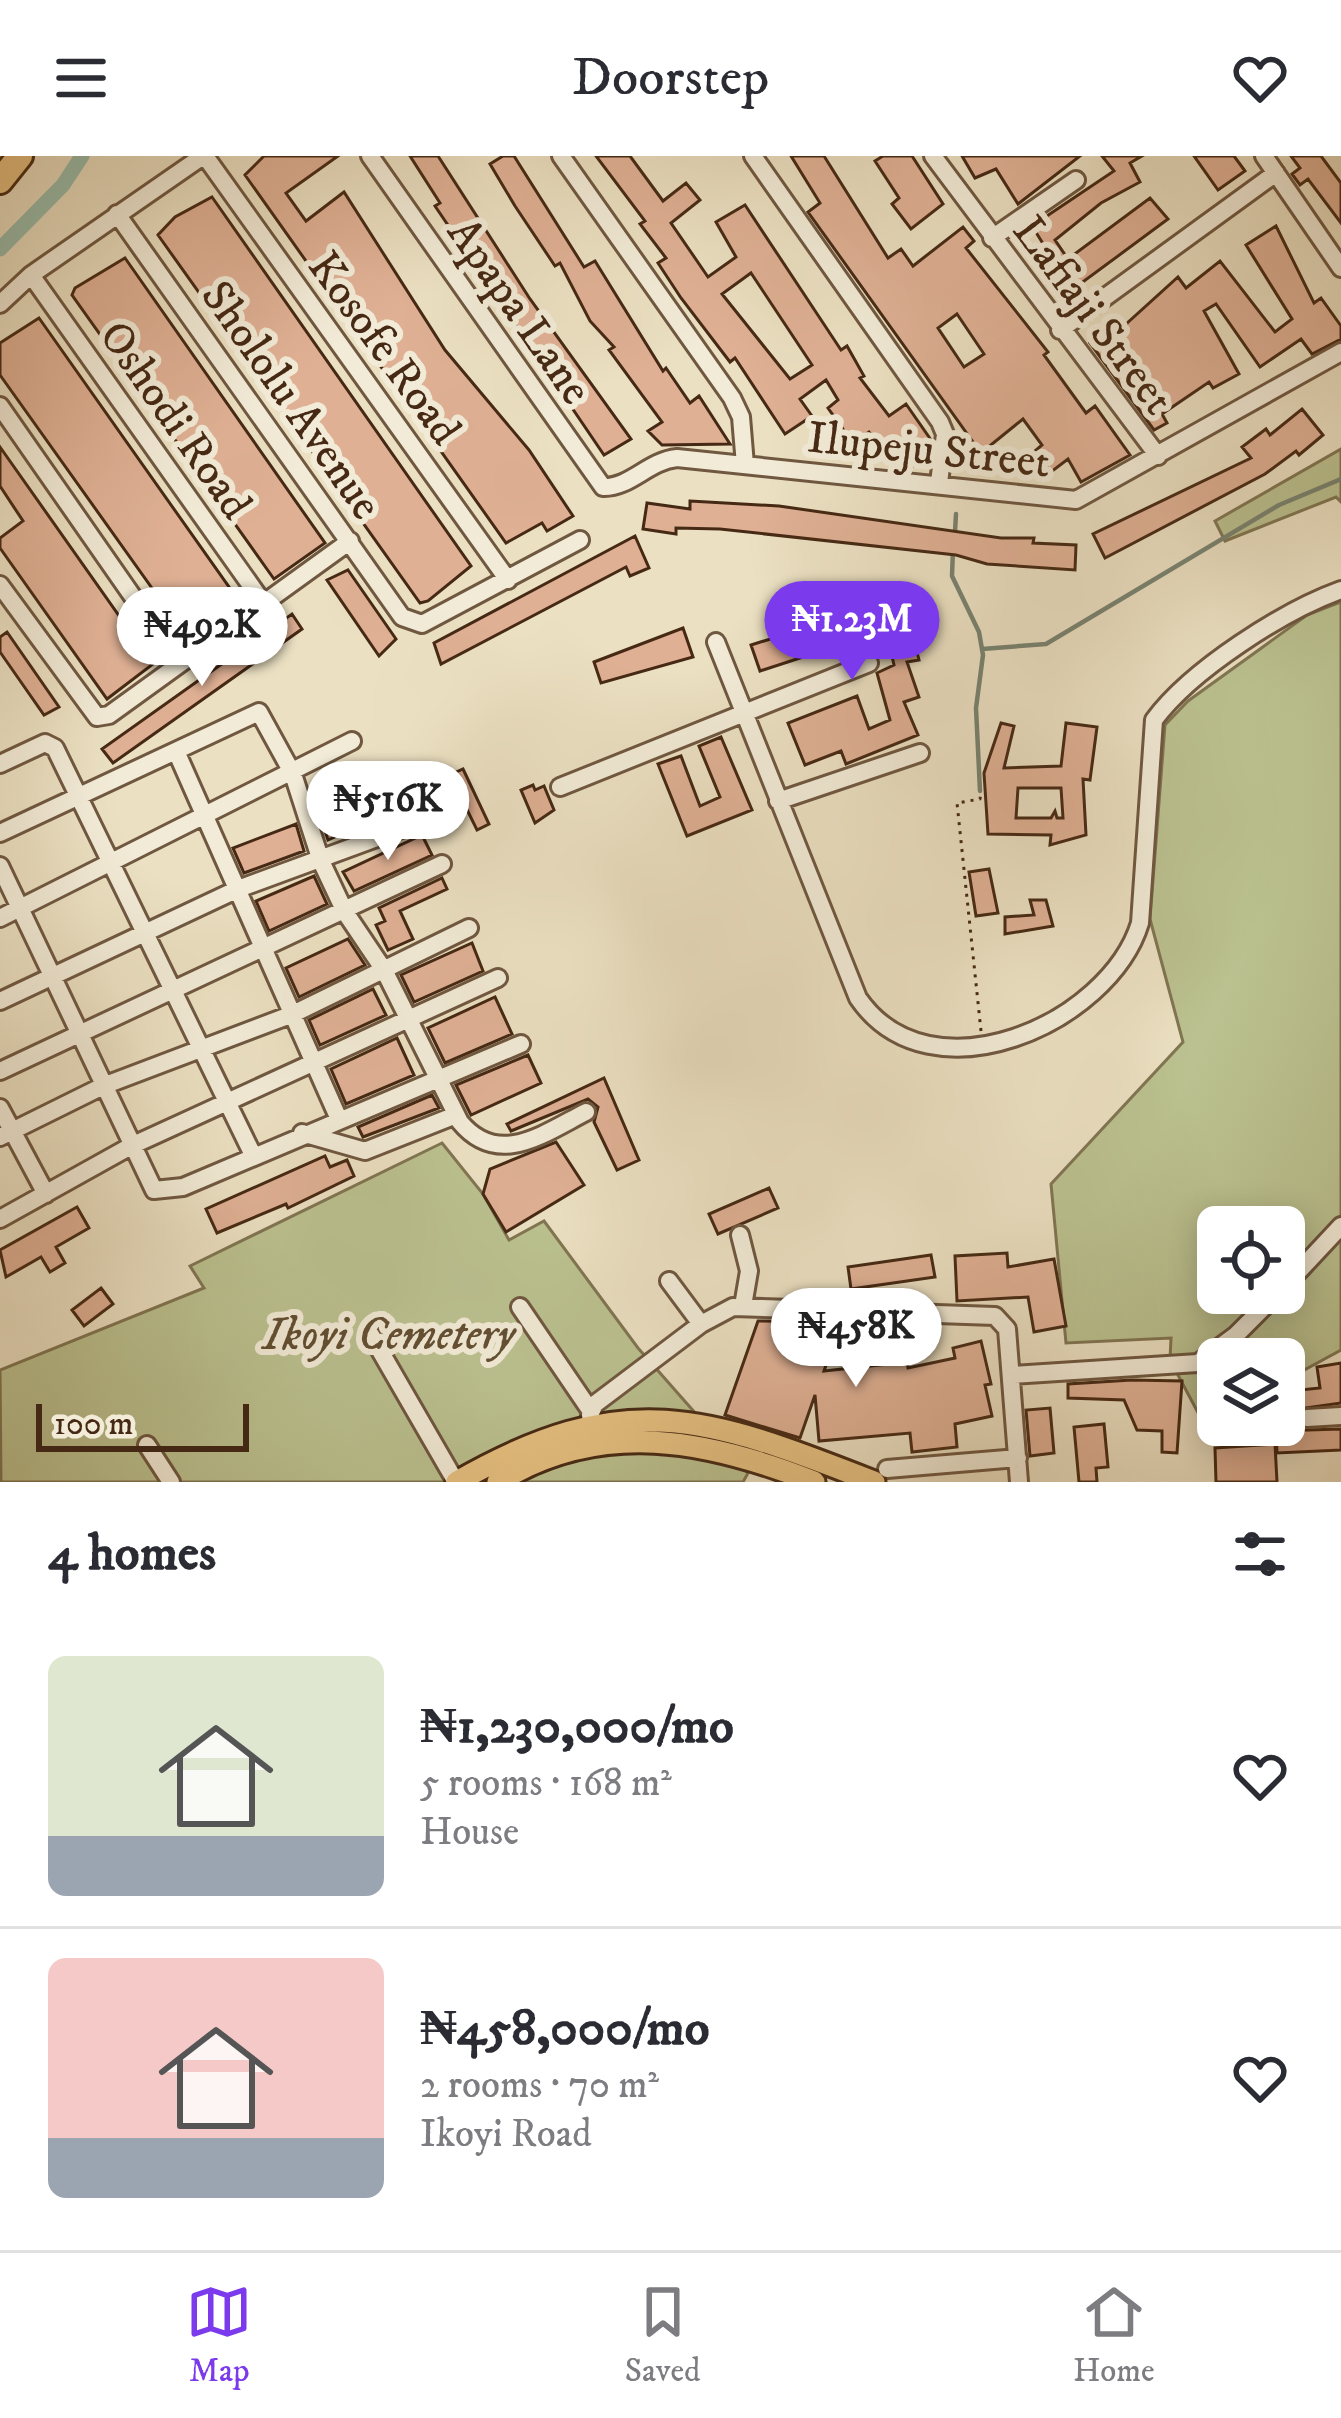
<!DOCTYPE html>
<meta charset="utf-8">
<style>
:root{--surface:#fff;--page:#f7f7f7;--text:#2b2b33;--muted:#7c7c81;--line:#e1e1e2;--accent:#7c3aed}
body{margin:0;font-family:"IM FELL DW Pica",serif;background:var(--page);color:var(--text);height:100vh;display:flex;flex-direction:column;font-size:45px;white-space:nowrap}
*{box-sizing:border-box;margin:0}
p{font-size:39px;color:var(--muted)}
.icon{flex:none;width:66px;height:66px;fill:none;stroke:currentColor;stroke-width:2;stroke-linecap:round;stroke-linejoin:round}
.map{position:relative;height:1326px;overflow:hidden}
.details{display:flex;flex-direction:column;background:var(--surface);flex:1}
.details>*{flex:none}
.fabs{position:absolute;left:1197px;top:1050px;display:grid;gap:24px}
.fabs a{display:grid;place-items:center;width:108px;height:108px;border-radius:18px;background:var(--surface);box-shadow:0 6px 30px #0003;font-size:60px}
.scale{position:absolute;left:36px;bottom:30px;width:213px;box-sizing:border-box;padding-left:12px;border:6px solid #462914;border-top:0;font-size:33px;line-height:42px;white-space:nowrap;color:#462914;-webkit-text-stroke:9px #f2ebd7;paint-order:stroke}
.price{position:absolute;translate:-50% -102px;padding:0 27px;border-radius:42px;background:#fff;color:#222;font-size:39px;line-height:78px;filter:drop-shadow(0 3px 6px #0008)}
.price::after{content:'';position:absolute;left:50%;top:72px;width:36px;height:27px;margin-left:-18px;background:inherit;clip-path:polygon(0 0,100% 0,50% 100%)}
.price.current{background:var(--accent);color:#fff}
ul{padding:0;list-style:none}
li{display:flex;align-items:center;gap:36px;height:300px;padding:0 48px}
li+li{border-top:3px solid var(--line)}
li span{display:grid;place-items:center;flex:none;width:336px;height:240px;border-radius:18px;color:#555}
li>.icon{margin-inline-start:auto}
span .icon{width:144px;height:144px;fill:#fffc;stroke-width:1}
li b{font-size:51px}
h2{display:flex;justify-content:space-between;align-items:center;height:144px;padding:0 48px;font-size:51px}
header{display:flex;justify-content:space-between;align-items:center;height:156px;padding:0 48px;background:var(--surface);font-size:54px;font-weight:600}
.tab-bar{display:flex;justify-content:space-around;align-items:center;height:168px;border-top:3px solid var(--line);background:var(--surface);font-size:33px;color:var(--muted)}
.tab-bar a{display:grid;justify-items:center;gap:6px}
.tab-bar .current{color:var(--accent)}
.map>svg:first-child{display:block}
.green{fill:#bbc190;stroke:#807552;stroke-width:3;fill-rule:evenodd}
.lines{fill:none;stroke-linecap:round;stroke-linejoin:round}
.stream{stroke:#788270;stroke-width:4.5}
.canal{stroke:#99bead;stroke-width:15}
.building{fill:#dfb094;stroke:#462914;stroke-width:3;fill-rule:evenodd}
.minor-casing{stroke:#6f5740;stroke-width:22}
.major-casing{stroke:#462914;stroke-width:27}
.highway-casing{stroke:#462914;stroke-width:30}
.path{stroke:#462914;stroke-width:3;stroke-dasharray:3 6;stroke-linecap:butt}
.minor{stroke:#f2ebd7;stroke-width:16}
.major{stroke:#e6c081;stroke-width:21}
.highway{stroke:#e6c081;stroke-width:24}
.labels{text-anchor:middle;stroke-width:12;stroke-linejoin:round;paint-order:stroke}
.street-label{font-size:45px;fill:#462914;stroke:#f2ebd7}
.park-label{font-size:45px;font-style:italic;fill:#634f33;stroke:#f2ebd7}
</style>
<header><svg class="icon" aria-label="menu" viewBox="0 0 24 24"><path d="M4 6h16M4 12h16M4 18h16"/></svg>Doorstep<svg class="icon" aria-label="heart" viewBox="0 0 24 24"><path d="M12 20l-8-8c-3-5 5-10 8-4 3-6 11-1 8 4z"/></svg></header>
<div class="map">
<svg width="1341" height="1326" viewBox="0 0 1341 1326">
<rect width="100%" height="100%" fill="#ebe0c2"/>
<filter id="stains"><feTurbulence type="fractalNoise" baseFrequency=".00167" numOctaves="4"/><feColorMatrix values="0 0 0 0 .2 0 0 0 0 .09 0 0 0 0 .02 0 0 0 .5 -.17"/></filter>
<radialGradient id="worn" r=".72"><stop offset=".6" stop-color="#630" stop-opacity="0"/><stop offset="1" stop-color="#630" stop-opacity=".3"/></radialGradient>
<path class="green" d="M1341 293V346L1336 341 1225 385 1215 365Z
M1341 446V1194L1284 1225V1203H1218V1260L1204 1268 1170 1204 1171 1182 1066 1187 1051 1028 1183 886 1150 763 1165 569 1188 545 1307 459ZM1218 1071H1284V1137H1218Z
M442 987 483 1038 509 1084 544 1065 638 1192 748 1317 743 1326H1L0 1214 204 1132 190 1110Z"/>
<g class="lines">
<path class="stream" d="M955 376 956 358
M953 393 952 420 979 476 983 499 976 552 980 635
M982 493 1046 488 1279 349 1341 323"/>
<path class="canal" d="M0 93 63 29 82 0"/>
</g>
<path class="building" d="M264 0H338L286 37 306 65 344 36 445 194 529 294 573 360 547 375 542 367 506 387 245 19Z
M410 0H438L530 143 631 283 604 299 435 50 440 47Z
M503 0H514L584 111 595 105 663 215 666 212 690 247 699 240 730 288 662 289 648 275 662 266 609 194 614 191 590 165 560 107 555 110 515 50 490 8Z
M596 0H630L663 45 686 27 700 44 671 67 708 121 736 101 716 66 745 49 841 194 847 190 864 220 860 222 889 260 906 248 931 284 930 298 908 314 896 312 869 276 853 287 828 252 838 244 826 224 800 243 812 260 785 278 735 202 730 206 681 142 658 107 666 102 640 68 645 65ZM751 117 812 209 790 223 722 138Z
M791 0H824L888 102 901 93 913 110 963 71 974 85 966 92 1048 196 1044 199 1086 257 1095 250 1130 299 1081 326 1068 303 1051 316 1035 295 1042 289 1023 263 981 297 808 56 820 47ZM957 158 984 198 964 211 938 172Z
M883 0H912L943 48 911 73 892 48 899 42 875 5Z
M962 0H1080L1018 48 996 13 975 22Z
M1102 0H1142L1130 7 1140 26 1101 47 1055 84 1068 103 1150 42 1168 63 1072 134 1054 109 1048 113 1038 100 1047 94 1032 70 1114 15Z
M1194 0H1234L1245 15 1218 34Z
M1291 0H1321L1341 27V67L1308 23 1300 29 1292 18 1300 12Z
M212 41 471 410 428 445 420 447 158 79 175 61Z
M1276 70 1314 147 1321 142 1341 170V183L1312 198 1301 183 1260 211 1216 148 1204 155 1239 218 1213 232 1209 226 1162 258 1167 267 1154 274 1090 187 1111 172 1115 178 1178 121 1186 132 1220 105 1275 176 1292 163 1246 89Z
M125 102 325 387 274 423 72 139 75 132Z
M39 162 241 448 189 484 0 219V187Z
M1302 253 1323 279 1299 299 1296 295 1265 318 1105 402 1093 378 1251 302 1242 291 1266 273 1270 279Z
M0 291 153 508 107 543 0 392V382L23 365 0 330Z
M690 345 779 350 1001 382H1034L1033 387 1076 389 1075 414 987 408 956 399 720 373 676 372V378L643 373 647 347 690 353Z
M635 380 649 412 630 420 626 411 441 508 434 487Z
M348 414 396 483 379 500 327 424Z
M902 437 919 504 907 506 919 541 904 546 918 579 846 608 841 595 805 609 788 567 857 540 869 573 890 564 877 517 894 509 886 474 760 515 751 489 892 445 891 440Z
M292 458 302 473 113 607 102 593Z
M683 472 693 501 601 527 594 506Z
M7 476 59 551 44 559 0 496V481Z
M1001 567 1014 570 1004 612 1061 610 1066 567 1097 571 1090 624 1083 623 1086 679 1050 689 1051 679 988 678 984 617ZM1018 632H1061L1063 662H1057L1055 655 1051 662H1016Z
M721 581 752 654 687 680 658 608 681 600 700 650 720 641 699 590Z
M463 613 489 668 477 674 450 619Z
M391 624 404 650 328 684 319 657Z
M533 629 535 634 544 630 554 654 535 667 521 634Z
M296 668 304 695 244 717 233 692Z
M422 679 432 699 354 735 343 716Z
M989 713 998 757 976 760 969 716Z
M314 720 327 748 269 775 256 745Z
M442 722 447 733 400 755 413 783 388 794 376 769 385 765 379 752Z
M1030 744H1046L1053 770 1005 778V761L1034 759Z
M348 783 365 809 299 841 286 812Z
M472 787 483 815 414 846 401 819Z
M373 833 386 859 320 889 309 864Z
M495 841 512 878 445 907 428 872Z
M397 882 414 919 346 948 331 913Z
M528 899 541 927 471 959 456 929Z
M604 922 639 1004 617 1014 594 966 598 951 588 943 511 975 507 968Z
M432 939 439 952 363 981 358 971Z
M556 986 584 1029 506 1076 483 1038 490 1013Z
M325 1000 330 1011 347 1004 354 1020 288 1052 286 1048 217 1077 206 1053Z
M769 1032 778 1052 718 1078 709 1058Z
M77 1051 89 1072 56 1091 65 1107 50 1116 41 1101 6 1121 0 1094Z
M1007 1097 1008 1111 1054 1103 1066 1170 1034 1176 1028 1141 957 1145 955 1100Z
M931 1099 935 1121 851 1133 848 1111Z
M101 1132 113 1148 84 1170 72 1154Z
M758 1165 813 1166 838 1175 824 1215 907 1206 908 1212 955 1202 953 1192 981 1185 991 1228 985 1229 992 1260 955 1268 957 1291 912 1296 910 1277 819 1285 815 1239 800 1282 725 1259Z
M1341 1207V1247L1292 1254 1290 1235 1320 1232 1317 1211Z
M1132 1224 1182 1225 1177 1297 1162 1296V1275L1137 1274 1124 1244 1068 1242V1228Z
M1050 1252 1054 1297 1030 1300 1026 1254Z
M1104 1268 1108 1311 1096 1312 1097 1326H1079L1074 1271Z
M1341 1273V1294L1277 1297 1276 1275Z
M1275 1288 1277 1326H1216L1215 1292Z"/>
<g class="lines">
<g class="minor-casing">
<path id="minor" d="M205 0 508 424
M370 0 603 331C630 332 648 305 677 302L1076 344 1341 196
M561 0 732 242 741 261 745 309
M753 0 940 266 945 278 939 327
M933 0 1158 300
M1264 0 1341 112
M117 58 402 461 422 468 580 384
M992 82 1076 24
M31 119 264 448
M0 148 31 119 203 0
M1060 174 1276 17
M0 250 179 507
M0 429 97 561 109 559 350 385
M716 486 858 842C930 947 1109 868 1140 767L1154 564C1191 514 1283 455 1341 434
M176 595 338 961
M0 608 45 587 55 592 253 999
M560 631 869 507
M778 645 920 597
M0 677 259 556 293 618 321 705 345 756 384 814 460 966C498 1012 543 978 586 956
M0 710 154 1034 183 1031 521 888
M0 762 352 585
M0 845 238 733 423 665
M0 915 442 708
M0 952 46 1038
M302 977 365 995 456 959
M0 981 103 930 293 858 469 772
M0 1063 131 990 498 822
M740 1079 749 1115 743 1150
M669 1125 701 1168
M1284 1131 1341 1070
M520 1151 590 1254
M371 1179 456 1326
M1011 1219 1198 1207 1236 1179 1278 1137
M1307 1262 1341 1260
M597 1282 590 1259 595 1248 701 1168 733 1151 995 1160 1007 1173 1019 1326
M147 1289 171 1326
M887 1313 1018 1302"/>
</g>
<g class="major-casing">
<path id="major" d="M457 1326C624 1230 706 1260 874 1326
M498 1326C601 1262 708 1284 814 1326"/>
</g>
<g class="highway-casing">
<path id="highway" d="M0 25 20 0"/>
</g>
<path class="path" d="M981 875 957 647 980 643 981 637"/>
<use href="#minor" class="minor"/>
<use href="#major" class="major"/>
<use href="#highway" class="highway"/>
</g>
<g class="labels">
<g class="street-label">
<text transform="translate(521 154) rotate(55)" y="16">Apapa Lane</text>
<text transform="translate(1095 158) rotate(53)" y="16">Lafiaji Street</text>
<text transform="translate(386 191) rotate(54)" y="16">Kosofe Road</text>
<text transform="translate(293 243) rotate(55)" y="16">Shololu Avenue</text>
<text transform="translate(177 263) rotate(55)" y="16">Oshodi Road</text>
<text transform="translate(929 292) rotate(6)" y="16">Ilupeju Street</text>
</g>
<g class="park-label">
<text x="389" y="1193">Ikoyi Cemetery</text>
</g>
</g>
<rect width="100%" height="100%" filter="url(#stains)"/>
<rect width="100%" height="100%" fill="url(#worn)"/>
</svg>
<div class="fabs">
<a><svg class="icon" aria-label="locate" viewBox="0 0 24 24"><circle cx="12" cy="12" r="6"/><path d="M12 2v4M12 18v4M2 12h4M18 12h4"/></svg></a>
<a><svg class="icon" aria-label="layers" viewBox="0 0 24 24"><path d="M12 4l9 5-9 5-9-5zM3 14l9 5 9-5"/></svg></a>
</div>
<div class="scale">100 m</div>
<b class="price current" style="left:852px;top:527px">₦1.23M</b>
<b class="price" style="left:202px;top:533px">₦492K</b>
<b class="price" style="left:388px;top:707px">₦516K</b>
<b class="price" style="left:856px;top:1234px">₦458K</b>
</div>
<section class="details">
<h2>4 homes<svg class="icon" aria-label="filters" viewBox="0 0 24 24"><path d="M4 7h16M4 17h16"/><circle cx="9" cy="7" r="2"/><circle cx="15" cy="17" r="2"/></svg></h2>
<ul>
<li><span style="background:linear-gradient(#dfe7d0 75%,#9aa5b1 0)"><svg class="icon" aria-label="home" viewBox="0 0 24 24"><path d="M3 11l9-7 9 7M6 9v11h12V9"/></svg></span><div><b>₦1,230,000/mo</b><p>5 rooms · 168 m²</p><p>House</p></div><svg class="icon" aria-label="heart" viewBox="0 0 24 24"><path d="M12 20l-8-8c-3-5 5-10 8-4 3-6 11-1 8 4z"/></svg></li>
<li><span style="background:linear-gradient(#f6c9c9 75%,#9aa5b1 0)"><svg class="icon" aria-label="home" viewBox="0 0 24 24"><path d="M3 11l9-7 9 7M6 9v11h12V9"/></svg></span><div><b>₦458,000/mo</b><p>2 rooms · 70 m²</p><p>Ikoyi Road</p></div><svg class="icon" aria-label="heart" viewBox="0 0 24 24"><path d="M12 20l-8-8c-3-5 5-10 8-4 3-6 11-1 8 4z"/></svg></li>
</ul>
</section>
<nav class="tab-bar">
<a class="current"><svg class="icon" aria-label="map" viewBox="0 0 24 24"><path d="M3 6l6-2 6 2 6-2v14l-6 2-6-2-6 2zM9 4v14M15 6v14"/></svg>Map</a>
<a><svg class="icon" aria-label="saved" viewBox="0 0 24 24"><path d="M7 4h10v16l-5-4-5 4z"/></svg>Saved</a>
<a><svg class="icon" aria-label="home" viewBox="0 0 24 24"><path d="M3 11l9-7 9 7M6 9v11h12V9"/></svg>Home</a>
</nav>
